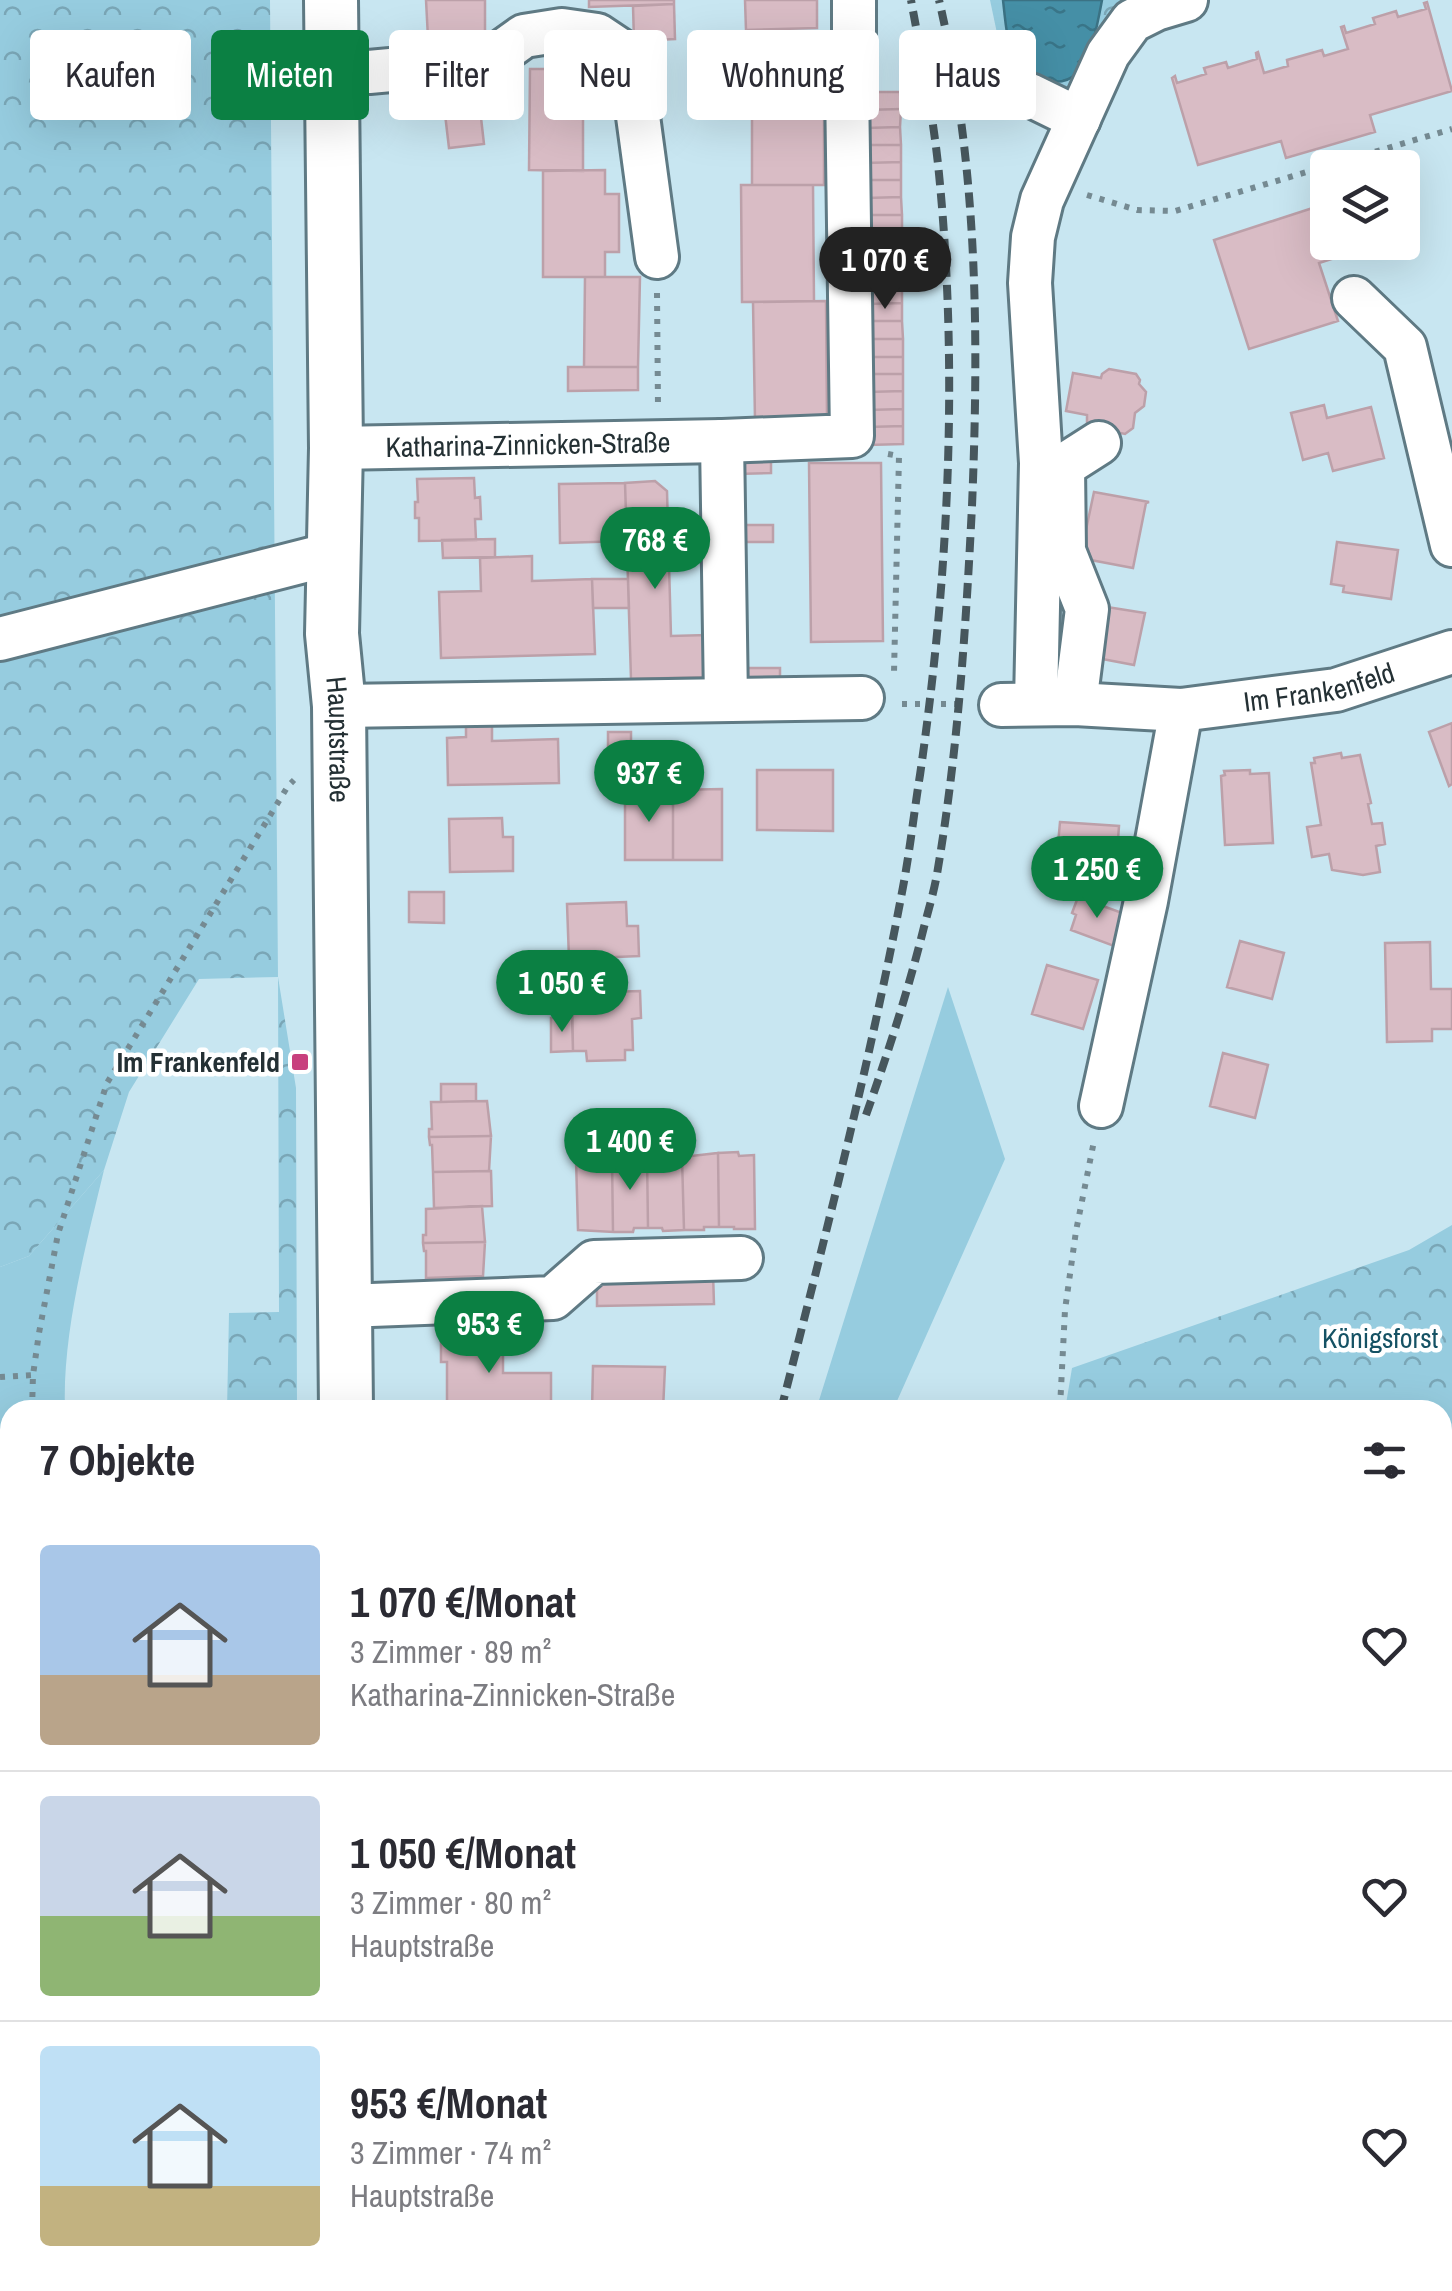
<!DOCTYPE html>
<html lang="de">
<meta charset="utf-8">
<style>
:root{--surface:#fff;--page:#f7f7f7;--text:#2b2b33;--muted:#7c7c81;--line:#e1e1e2;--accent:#0b8043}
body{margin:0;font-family:"Archivo Narrow",sans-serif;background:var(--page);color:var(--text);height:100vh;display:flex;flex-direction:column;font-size:38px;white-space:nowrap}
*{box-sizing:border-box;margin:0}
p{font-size:32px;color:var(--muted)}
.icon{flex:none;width:55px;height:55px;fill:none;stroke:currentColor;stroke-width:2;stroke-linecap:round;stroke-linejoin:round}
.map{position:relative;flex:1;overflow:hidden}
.details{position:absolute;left:0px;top:1400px;width:1452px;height:892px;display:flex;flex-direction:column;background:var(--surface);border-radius:30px 30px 0 0;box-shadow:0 10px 40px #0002}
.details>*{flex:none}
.top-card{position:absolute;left:30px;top:30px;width:1392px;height:90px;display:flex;gap:20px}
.tools{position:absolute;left:1310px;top:150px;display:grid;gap:20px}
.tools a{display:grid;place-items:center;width:110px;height:110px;border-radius:10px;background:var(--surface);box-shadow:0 10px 40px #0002;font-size:50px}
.price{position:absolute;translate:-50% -85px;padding:0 22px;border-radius:35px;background:var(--accent);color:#fff;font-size:32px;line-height:65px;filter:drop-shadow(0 2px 5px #0008)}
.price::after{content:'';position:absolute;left:50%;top:60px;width:30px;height:22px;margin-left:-15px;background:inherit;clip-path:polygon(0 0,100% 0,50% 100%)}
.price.active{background:#222;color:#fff}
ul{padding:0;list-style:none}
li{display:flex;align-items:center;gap:30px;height:250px;padding:0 40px}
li+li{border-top:2px solid var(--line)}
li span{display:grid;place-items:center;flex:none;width:280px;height:200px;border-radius:10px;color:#555}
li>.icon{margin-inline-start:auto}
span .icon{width:120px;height:120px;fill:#fffc;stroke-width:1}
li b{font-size:42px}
h2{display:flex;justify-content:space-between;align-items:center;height:120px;padding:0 40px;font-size:42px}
.chip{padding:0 35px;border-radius:10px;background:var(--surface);box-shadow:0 10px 40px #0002;font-size:35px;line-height:90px}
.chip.active{background:var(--accent);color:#fff}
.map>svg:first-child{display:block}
.green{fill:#96ccdf}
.forest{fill:url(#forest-crowns)}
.water{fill:url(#water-ripples);stroke:#3b7284;stroke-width:2.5}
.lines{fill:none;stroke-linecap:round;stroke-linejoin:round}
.stream{stroke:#3b7284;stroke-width:11}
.building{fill:#d9bcc5;stroke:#bca0a9;stroke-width:2.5}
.minor-casing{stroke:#5f7a84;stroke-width:48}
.major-casing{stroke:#5f7a84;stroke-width:58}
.path{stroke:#758a92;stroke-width:6;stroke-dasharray:5 8;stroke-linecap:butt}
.minor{stroke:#fff;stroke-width:42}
.major{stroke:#fff;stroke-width:52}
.rail{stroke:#47575d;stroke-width:8;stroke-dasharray:15 8;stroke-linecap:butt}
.poi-dot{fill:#c8407e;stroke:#fff;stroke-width:4}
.labels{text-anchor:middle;stroke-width:9;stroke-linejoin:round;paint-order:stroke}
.street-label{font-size:28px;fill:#243034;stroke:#fff}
.poi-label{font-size:28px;font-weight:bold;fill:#243034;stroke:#fff;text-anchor:end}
.park-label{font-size:28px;fill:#155264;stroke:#fff}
</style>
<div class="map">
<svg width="1452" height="2291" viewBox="0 0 1452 2291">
<defs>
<pattern id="forest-crowns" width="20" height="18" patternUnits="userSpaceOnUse" patternTransform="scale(2.5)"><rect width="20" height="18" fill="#96ccdf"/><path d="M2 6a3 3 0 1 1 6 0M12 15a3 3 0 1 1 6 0" fill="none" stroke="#7aa6b6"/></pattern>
<pattern id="water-ripples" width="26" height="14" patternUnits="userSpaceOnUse" patternTransform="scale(2.5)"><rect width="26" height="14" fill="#458fa6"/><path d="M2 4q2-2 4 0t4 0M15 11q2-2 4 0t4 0" fill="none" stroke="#397588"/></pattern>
</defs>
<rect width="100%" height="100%" fill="#c8e6f1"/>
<path class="green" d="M902 232V286L867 287 866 233Z
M948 987 1005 1159 893 1410H816Z
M104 1170C86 1245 62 1334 65 1410H10V1657L0 1662V1267L29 1256Z
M554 2282H599V2283L597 2291H551Z"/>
<path class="forest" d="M0 0H270L278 977 296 1088 297 1410H227L229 1313 279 1312 278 977 199 979 129 1092 104 1170 29 1256 0 1267Z
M990 0H1133L1084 76 1059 92 1006 76Z
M1452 1225V1972L1443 1975 1442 1410H1065L1072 1368 1409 1250Z
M652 2283V2282L936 2283 920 2291H646Z"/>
<path class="water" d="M1003 0H1102C1098 21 1092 58 1077 73 1069 81 1058 83 1048 81 1007 73 1007 34 1003 0Z"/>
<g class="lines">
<path class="stream" d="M1442 1689 1452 1682"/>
</g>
<path class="building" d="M426 0H485V37L428 38Z
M589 0H674V4L589 7Z
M745 0H817V28L746 30Z
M1427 2 1452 91 1370 115 1375 132 1286 158 1281 141 1198 165 1172 78 1175 76 1177 83 1206 74 1204 68 1226 62 1228 68 1257 59 1256 53 1258 52 1264 73 1288 66 1287 60 1322 50 1324 56 1348 49 1341 27 1344 26 1346 33 1375 24 1373 18 1396 11 1398 17 1426 9 1424 3Z
M674 4 675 39 634 41 633 6Z
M753 46H788V64H752Z
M824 66V185H752V67Z
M530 69H583V171L529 170Z
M864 92H900L901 109 865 110Z
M480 109 484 144 449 148 445 114Z
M901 109 900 127 865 128V110Z
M900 127 901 145H865V128Z
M865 145H901V162L865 163Z
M901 162V180H865V163Z
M605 170V194H619V252H605V277H543V171Z
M865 180H901V197L866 198Z
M741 185H813L814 301 742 302Z
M901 197 902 215H866V198Z
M1328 203V242H1371L1372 246 1319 263 1338 321 1249 349 1214 240Z
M866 215H902V232L866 233Z
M585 277H640L638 367H584Z
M902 286V303L867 304V287Z
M826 301 827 418 755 420 753 302Z
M902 303V321H867V304Z
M867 321H902L903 339H867Z
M867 339H903V357H867Z
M867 357H903V374H867Z
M568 367H638V390L568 391Z
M1109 369 1136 374 1140 380 1139 384 1146 392 1144 406 1135 413 1133 428 1125 434 1087 426V415L1066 411 1073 373 1101 378 1102 374Z
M867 374H903V391L868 392Z
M903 391V409L868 410V392Z
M1324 405 1327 418 1371 407 1384 458 1333 471 1328 453 1303 460 1291 413Z
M903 409V426L868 427V410Z
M903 426V444L868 445V427Z
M736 456H771V473L737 474Z
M809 463H881L883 641 811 642Z
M474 478 475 498 480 497 481 519H475L476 540 419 541V518H415V502H418L417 479Z
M655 481 667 491 671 636 707 635V677L631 679 625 483Z
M625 483 627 541 560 543 559 484Z
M1094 492 1149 502 1146 503 1133 568 1080 558Z
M737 525H773V542H737Z
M495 539V557L443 558 442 540Z
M1337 542 1398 550 1391 599 1343 592 1344 586 1331 584Z
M532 556V581L592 579 595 654 441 658 439 592 481 591 480 558Z
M592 579H628L629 608H593Z
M1107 607 1145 613 1134 665 1097 658Z
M739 668H780V685H739Z
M1452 723V784L1449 786 1429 732Z
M492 724V741L558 739 559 783 448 785 447 738 466 737V725Z
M608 732H631V770L608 771Z
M1341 753 1342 758 1360 755 1371 803 1368 804 1372 824 1382 823 1385 844 1376 846 1380 872 1363 875 1332 870 1329 854 1312 857 1307 827 1321 825 1311 763H1315L1314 758Z
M757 770H833V831L757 830Z
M1250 770V774L1269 773 1273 843 1225 845 1221 776 1225 775 1224 771Z
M722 789V860H673V790Z
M625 790H673V860H625Z
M502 818 503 837H513V871L450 872 449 819Z
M1060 822 1119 826 1115 882 1055 878Z
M409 892H444V923L409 922Z
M1078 897 1125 914 1114 946 1071 930 1076 915 1072 913Z
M626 902 627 926H638L639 956 569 959 567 904Z
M1240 941 1284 953 1272 999 1227 987Z
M1430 942 1431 989H1452V1029H1432V1041L1387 1042 1385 943Z
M1047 965 1098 980 1083 1029 1032 1014Z
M640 991 641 1018 632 1019 633 1050H625V1060L587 1061 586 1051H573L572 993Z
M572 1017 573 1051 551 1052V1018Z
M1223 1053 1268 1065 1255 1118 1210 1106Z
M441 1084H476V1101L441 1102Z
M487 1101 491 1136 429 1137V1129H432L431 1102Z
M491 1136 489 1171 433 1172 432 1145H430L429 1137Z
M738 1152 739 1156 754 1155 755 1229H734V1227H719L718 1153Z
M718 1153 719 1227H704V1230H684L682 1157Z
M668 1154V1157H682L684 1230 663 1231 662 1228H648L647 1155Z
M626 1155H647L648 1228H634L633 1232H613L612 1159 626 1158Z
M576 1159H612L613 1232 578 1230Z
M491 1171 492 1206 434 1208 433 1172Z
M482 1206 485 1242 423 1243V1235H426V1209Z
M485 1242 483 1276 426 1278V1251H424L423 1243Z
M713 1273 714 1304 597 1306V1275Z
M441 1332H503V1373H551V1410H447V1362H441Z
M593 1366 665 1367 663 1410H592Z
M10 2056V2133L9 2134 8 2131 0 2133V2058Z
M1452 2079V2127L1442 2131V2083Z
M10 2201V2239L2 2203Z
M2 2203 10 2243 0 2246V2204Z
M1442 2217 1452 2235 1442 2240Z
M232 2282H292L293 2291H234Z
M1112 2282 1119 2291H1098Z
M1273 2282H1333L1337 2291H1277Z"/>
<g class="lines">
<g class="minor-casing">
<g id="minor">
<path d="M332 70 369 72 489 61 524 36 562 30 597 35 630 57 657 257"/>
<path d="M1030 95 1079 119"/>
<path d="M1354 298 1405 347 1452 545"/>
<path d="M722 441 726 700"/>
<path id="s1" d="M336 448 722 441 852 436 847 84 854 46V0"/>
<path d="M0 639 335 553"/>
<path d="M1036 703 1041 463 1030 283 1033 237 1042 200 1108 54 1132 21 1156 9 1186 0"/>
<path d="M1075 704 1087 609 1064 551 1063 466 1099 443"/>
<path id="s2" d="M1001 705 1075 704 1181 710 1336 690 1452 652"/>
<path d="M339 706 862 698"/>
<path d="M1101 1106 1146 901 1181 710"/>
<path d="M345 1306 553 1298 594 1262 741 1258"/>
<path d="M1442 1995 1452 1993"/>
<path d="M0 2187 10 2184"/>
<path d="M438 2291 439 2282"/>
<path d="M973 2291 991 2282"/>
</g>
</g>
<g class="major-casing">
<g id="major">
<path id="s3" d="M331 0 336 448 332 634 339 706 346 1410"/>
<path d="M350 2291V2282"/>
</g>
</g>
<path class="path" d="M1087 195 1137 210 1175 211 1452 129
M657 293 658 406
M888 454 899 456 894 673
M902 704H964
M0 1377 33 1375
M1060 1408 1065 1310 1076 1231 1094 1141
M32 1410 33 1375 39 1333 58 1234 107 1083 288 786 294 780
M0 1623 10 1626"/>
<use href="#minor" class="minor"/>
<use href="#major" class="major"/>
<path class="rail" d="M866 1115C888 1053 908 991 924 927 929 908 935 888 938 868 958 749 966 626 972 506 979 336 978 166 939 0
M781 1410C825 1237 870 1063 903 887 910 850 914 812 920 775 949 574 959 367 938 164 932 109 921 54 911 0
M522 2291 524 2282"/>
</g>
<rect class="poi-dot" x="290" y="1052" width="20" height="20" rx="5"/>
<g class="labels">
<g class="street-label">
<text dy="10" stroke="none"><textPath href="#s1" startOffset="192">Katharina-Zinnicken-Straße</textPath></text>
<text dy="10" stroke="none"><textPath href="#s2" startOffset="320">Im Frankenfeld</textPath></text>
<text dy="10" stroke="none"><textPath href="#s3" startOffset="740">Hauptstraße</textPath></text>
</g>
<g class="poi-label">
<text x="280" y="1072">Im Frankenfeld</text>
</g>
<g class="park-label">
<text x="1380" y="1348">Königsforst</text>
</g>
</g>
</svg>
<div class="tools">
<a><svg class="icon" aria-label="layers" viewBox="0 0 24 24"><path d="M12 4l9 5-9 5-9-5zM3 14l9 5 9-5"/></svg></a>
</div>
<b class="price active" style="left:885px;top:312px">1 070 €</b>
<b class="price" style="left:655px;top:592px">768 €</b>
<b class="price" style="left:649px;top:825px">937 €</b>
<b class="price" style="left:1097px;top:921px">1 250 €</b>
<b class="price" style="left:562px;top:1035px">1 050 €</b>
<b class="price" style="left:630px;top:1193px">1 400 €</b>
<b class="price" style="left:489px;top:1376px">953 €</b>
<div class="top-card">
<a class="chip">Kaufen</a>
<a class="chip active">Mieten</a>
<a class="chip">Filter</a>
<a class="chip">Neu</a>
<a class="chip">Wohnung</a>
<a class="chip">Haus</a>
</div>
<section class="details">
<h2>7 Objekte<svg class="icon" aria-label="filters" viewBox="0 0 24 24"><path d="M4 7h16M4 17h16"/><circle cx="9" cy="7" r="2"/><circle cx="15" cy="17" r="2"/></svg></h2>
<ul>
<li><span style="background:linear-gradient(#a9c7e8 65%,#b9a48a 0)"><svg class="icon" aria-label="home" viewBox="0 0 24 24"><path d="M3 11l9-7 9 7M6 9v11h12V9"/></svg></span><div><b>1 070 €/Monat</b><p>3 Zimmer · 89 m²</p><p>Katharina-Zinnicken-Straße</p></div><svg class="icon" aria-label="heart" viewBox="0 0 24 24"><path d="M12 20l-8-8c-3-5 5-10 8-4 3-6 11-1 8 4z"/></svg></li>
<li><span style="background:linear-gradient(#c9d6e8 60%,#8fb573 0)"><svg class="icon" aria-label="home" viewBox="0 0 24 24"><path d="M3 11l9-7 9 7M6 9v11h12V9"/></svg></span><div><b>1 050 €/Monat</b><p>3 Zimmer · 80 m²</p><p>Hauptstraße</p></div><svg class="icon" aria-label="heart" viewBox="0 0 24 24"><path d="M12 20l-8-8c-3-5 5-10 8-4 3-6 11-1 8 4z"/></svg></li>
<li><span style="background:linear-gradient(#bfe0f5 70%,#c2b280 0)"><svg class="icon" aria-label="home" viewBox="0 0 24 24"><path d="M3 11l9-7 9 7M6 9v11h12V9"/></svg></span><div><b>953 €/Monat</b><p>3 Zimmer · 74 m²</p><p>Hauptstraße</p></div><svg class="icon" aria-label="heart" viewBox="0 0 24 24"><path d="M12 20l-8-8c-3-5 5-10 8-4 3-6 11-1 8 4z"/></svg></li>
</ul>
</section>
</div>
